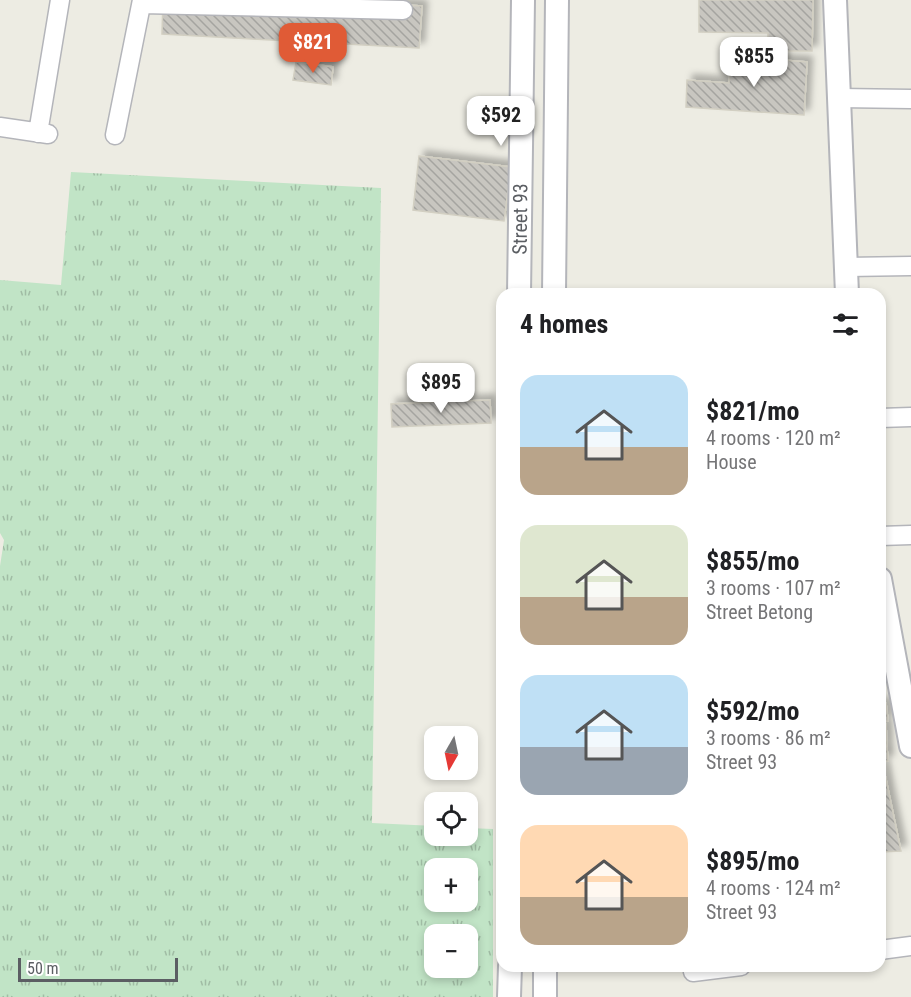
<!DOCTYPE html>
<meta charset="utf-8">
<style>
:root{--surface:#fff;--page:#f6f6f6;--text:#202124;--muted:#757577;--accent:#e05b36}
body{margin:0;font-family:"Roboto Condensed",sans-serif;background:var(--page);color:var(--text);height:100vh;display:flex;flex-direction:column;font-size:22px;white-space:nowrap}
*{box-sizing:border-box;margin:0}
p{font-size:20px;color:var(--muted)}
.icon{flex:none;width:33px;height:33px;fill:none;stroke:currentColor;stroke-width:2;stroke-linecap:round;stroke-linejoin:round}
.map{position:relative;flex:1;overflow:hidden}
.side{position:absolute;left:496px;top:288px;width:390px;height:684px;display:flex;flex-direction:column;background:var(--surface);border-radius:18px;box-shadow:0 3px 9px #0003}
.side>*{flex:none}
.needle{width:39px;rotate:189deg}
.fabs{position:absolute;left:424px;top:726px;display:grid;gap:12px}
.fabs a{display:grid;place-items:center;width:54px;height:54px;border-radius:12px;background:var(--surface);box-shadow:0 3px 9px #0003;font-size:30px}
.scale{position:absolute;left:18px;bottom:15px;width:160px;box-sizing:border-box;padding-left:6px;border:3px solid #5b5e63;border-top:0;font-size:16px;line-height:21px;white-space:nowrap;color:#5b5e63;-webkit-text-stroke:4px #fff;paint-order:stroke}
.price{position:absolute;translate:-50% -51px;padding:0 14px;border-radius:12px;background:#fff;color:#222;font-size:20px;line-height:39px;filter:drop-shadow(0 2px 3px #0008)}
.price::after{content:'';position:absolute;left:50%;top:36px;width:18px;height:14px;margin-left:-9px;background:inherit;clip-path:polygon(0 0,100% 0,50% 100%)}
.price.selected{background:var(--accent);color:#fff}
ul{padding:0;list-style:none}
li{display:flex;align-items:center;gap:18px;height:150px;padding:0 24px}
li span{display:grid;place-items:center;flex:none;width:168px;height:120px;border-radius:18px;color:#555}
li>.icon{margin-inline-start:auto}
span .icon{width:72px;height:72px;fill:#fffc;stroke-width:1}
li b{font-size:26px}
h2{display:flex;justify-content:space-between;align-items:center;height:72px;padding:0 24px;font-size:26px}
.map>svg:first-child{display:block}
.grass{fill:url(#grass-tufts);fill-rule:evenodd}
.building{fill:url(#building-back-hatch);stroke:#d2cfc2;stroke-width:1.5;filter:url(#shadow)}
.lines{fill:none;stroke-linecap:round;stroke-linejoin:round}
.minor-casing{stroke:#b4b5ba;stroke-width:21}
.tertiary-casing{stroke:#b4b5ba;stroke-width:26}
.minor{stroke:#fff;stroke-width:18}
.tertiary{stroke:#fff;stroke-width:22}
.labels{text-anchor:middle;stroke-width:6;stroke-linejoin:round;paint-order:stroke}
.street-label{font-size:20px;fill:#5b5e63;stroke:#fff}
</style>
<div class="map">
<svg width="911" height="997" viewBox="0 0 911 997">
<defs>
<pattern id="grass-tufts" width="24" height="20" patternUnits="userSpaceOnUse" patternTransform="scale(1.5)"><rect width="24" height="20" fill="#c1e4c6"/><path d="M3 7l-1-3M5 7V3M7 7l1-3M15 17l-1-3M17 17v-4M19 17l1-3" fill="none" stroke="#a0bca4"/></pattern>
<pattern id="building-back-hatch" width="6" height="6" patternUnits="userSpaceOnUse" patternTransform="scale(1.5)"><rect width="6" height="6" fill="#c8c6c0"/><path d="M-1 5l2 2M0 0l6 6M5-1l2 2" fill="none" stroke="#a5a4a0"/></pattern>
<filter id="shadow"><feDropShadow dx="5.5" dy="-5.5" stdDeviation="3" flood-color="#0004"/></filter>
</defs>
<rect width="100%" height="100%" fill="#edece3"/>
<path class="grass" d="M71 172 381 188 372 823 435 826V836H468V828L493 829V997H0V566L4 540 0 533V280L61 285ZM435 868H468V902H435ZM435 934H468V968H435Z"/>
<path class="building" d="M163 0H308L422 6 419 48 162 34Z
M699 0H813L812 51H768V33L699 32Z
M731 56 807 62 804 115 686 107 687 80 729 83Z
M296 62 333 67 331 85 293 80Z
M419 156 511 167 504 221 413 210Z
M490 400 491 423 392 427 391 404Z
M880 703H886L888 721H880Z
M886 724 887 745 880 746V725Z
M887 747 888 761H880V748Z
M880 765H883L901 851 880 852Z"/>
<g class="lines">
<g class="minor-casing">
<path id="minor" d="M142 4 403 10
M839 98 911 99
M0 127 48 134
M38 133 60 0
M115 135 142 0
M846 267 911 266
M880 418 911 417
M880 536 911 535
M880 950 911 946
M693 972 741 966"/>
</g>
<g class="tertiary-casing">
<g id="tertiary">
<path d="M835 0 847 294"/>
<path id="s1" d="M519 294 523 0"/>
<path d="M554 294 557 0"/>
<path d="M880 579 911 746"/>
<path d="M509 997 510 966"/>
<path d="M545 997V966"/>
</g>
</g>
<use href="#minor" class="minor"/>
<use href="#tertiary" class="tertiary"/>
</g>
<g class="labels">
<g class="street-label">
<text dy="7" stroke="none"><textPath href="#s1" startOffset="75">Street 93</textPath></text>
</g>
</g>
</svg>
<div class="fabs">
<a><svg class="needle" viewBox="-14 -14 28 28"><path d="M0-13l5 13h-10z" fill="#e53935"/><path d="M0 13l5-13h-10z" fill="#757577"/></svg></a>
<a><svg class="icon" aria-label="locate" viewBox="0 0 24 24"><circle cx="12" cy="12" r="6"/><path d="M12 2v4M12 18v4M2 12h4M18 12h4"/></svg></a>
<a>+</a>
<a>−</a>
</div>
<div class="scale">50 m</div>
<b class="price selected" style="left:313px;top:74px">$821</b>
<b class="price" style="left:754px;top:88px">$855</b>
<b class="price" style="left:501px;top:147px">$592</b>
<b class="price" style="left:441px;top:414px">$895</b>
<section class="side">
<h2>4 homes<svg class="icon" aria-label="filters" viewBox="0 0 24 24"><path d="M4 7h16M4 17h16"/><circle cx="9" cy="7" r="2"/><circle cx="15" cy="17" r="2"/></svg></h2>
<ul>
<li><span style="background:linear-gradient(#bfe0f5 60%,#b9a48a 0)"><svg class="icon" aria-label="home" viewBox="0 0 24 24"><path d="M3 11l9-7 9 7M6 9v11h12V9"/></svg></span><div><b>$821/mo</b><p>4 rooms · 120 m²</p><p>House</p></div></li>
<li><span style="background:linear-gradient(#dfe7d0 60%,#b9a48a 0)"><svg class="icon" aria-label="home" viewBox="0 0 24 24"><path d="M3 11l9-7 9 7M6 9v11h12V9"/></svg></span><div><b>$855/mo</b><p>3 rooms · 107 m²</p><p>Street Betong</p></div></li>
<li><span style="background:linear-gradient(#bfe0f5 60%,#9aa5b1 0)"><svg class="icon" aria-label="home" viewBox="0 0 24 24"><path d="M3 11l9-7 9 7M6 9v11h12V9"/></svg></span><div><b>$592/mo</b><p>3 rooms · 86 m²</p><p>Street 93</p></div></li>
<li><span style="background:linear-gradient(#ffd9b3 60%,#b9a48a 0)"><svg class="icon" aria-label="home" viewBox="0 0 24 24"><path d="M3 11l9-7 9 7M6 9v11h12V9"/></svg></span><div><b>$895/mo</b><p>4 rooms · 124 m²</p><p>Street 93</p></div></li>
</ul>
</section>
</div>
